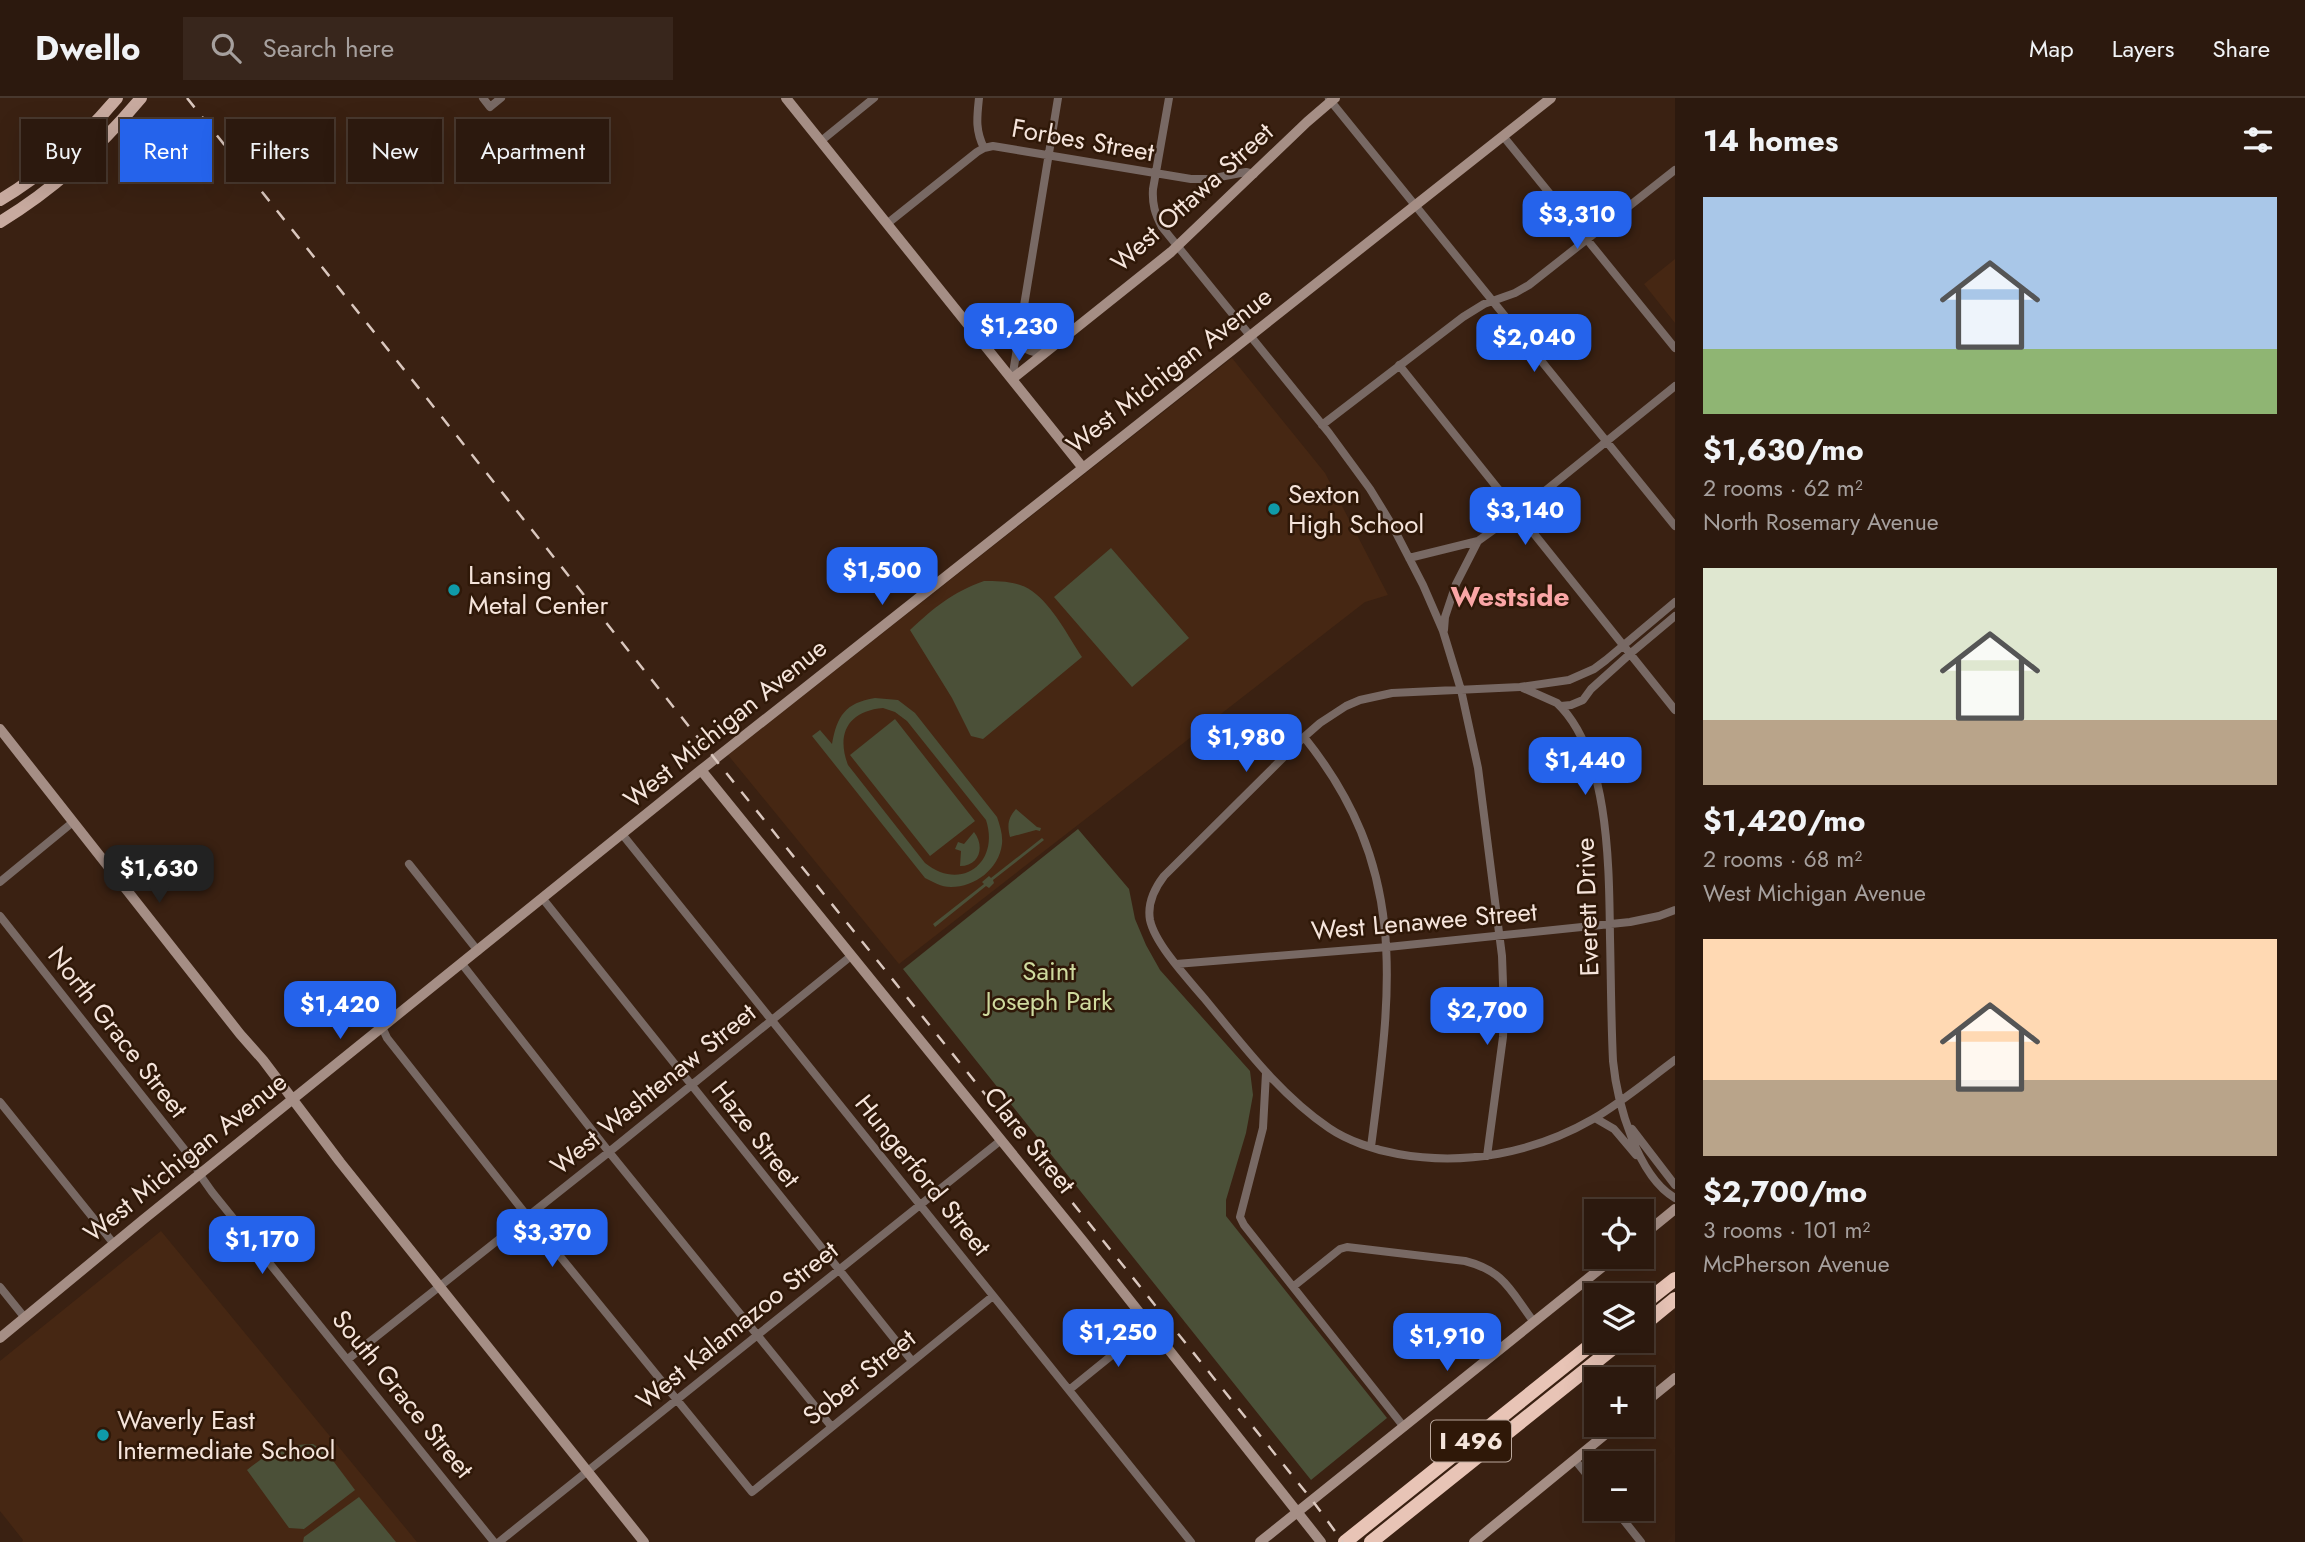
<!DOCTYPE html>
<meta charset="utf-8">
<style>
:root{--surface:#2c190e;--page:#38261c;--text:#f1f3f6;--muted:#a6a09e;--line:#48382e;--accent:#2563eb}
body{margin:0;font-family:Jost,sans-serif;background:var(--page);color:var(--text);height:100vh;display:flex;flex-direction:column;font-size:26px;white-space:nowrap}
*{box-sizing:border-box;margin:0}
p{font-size:23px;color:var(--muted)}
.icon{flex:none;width:38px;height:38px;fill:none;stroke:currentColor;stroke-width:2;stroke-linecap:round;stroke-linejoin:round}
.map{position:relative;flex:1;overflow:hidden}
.drawer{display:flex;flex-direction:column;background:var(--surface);width:630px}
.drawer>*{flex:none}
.banner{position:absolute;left:21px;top:21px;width:665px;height:63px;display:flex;gap:14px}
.buttons{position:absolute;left:1584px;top:1101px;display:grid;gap:14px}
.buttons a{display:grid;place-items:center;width:70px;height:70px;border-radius:0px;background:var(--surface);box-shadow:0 7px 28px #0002,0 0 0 2px var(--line);font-size:35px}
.price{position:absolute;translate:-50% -60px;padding:0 16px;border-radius:14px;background:var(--accent);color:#fff;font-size:23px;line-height:46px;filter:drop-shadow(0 2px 4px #0008)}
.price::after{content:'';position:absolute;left:50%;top:42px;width:21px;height:16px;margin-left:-10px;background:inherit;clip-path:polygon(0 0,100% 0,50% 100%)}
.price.on{background:#222;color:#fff}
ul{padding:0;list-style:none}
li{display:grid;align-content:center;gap:14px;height:371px;padding:0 28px}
li span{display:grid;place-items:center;height:217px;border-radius:0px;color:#555}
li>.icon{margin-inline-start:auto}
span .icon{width:126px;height:126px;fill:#fffc;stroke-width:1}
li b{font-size:30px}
h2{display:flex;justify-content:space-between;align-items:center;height:84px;padding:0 28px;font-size:30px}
.pill{padding:0 24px;border-radius:0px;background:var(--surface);box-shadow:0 7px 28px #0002,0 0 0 2px var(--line);font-size:24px;line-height:63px}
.pill.on{background:var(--accent);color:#fff}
header{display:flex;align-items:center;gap:42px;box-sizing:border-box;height:98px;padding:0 35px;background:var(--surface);border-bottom:2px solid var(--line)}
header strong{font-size:33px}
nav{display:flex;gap:38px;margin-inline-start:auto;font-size:24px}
.search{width:490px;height:63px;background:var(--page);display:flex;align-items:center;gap:18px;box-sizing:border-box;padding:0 24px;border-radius:0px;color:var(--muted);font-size:26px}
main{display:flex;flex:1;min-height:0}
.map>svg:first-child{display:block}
.built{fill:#462713}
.green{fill:#4b5038;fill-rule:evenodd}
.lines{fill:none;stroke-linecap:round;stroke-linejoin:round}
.street{stroke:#786964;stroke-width:8}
.secondary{stroke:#a58e85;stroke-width:10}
.primary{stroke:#c8aa9f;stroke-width:12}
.highway{stroke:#e8c4b6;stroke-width:14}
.rail{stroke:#dac7be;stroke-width:2.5;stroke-dasharray:12 12;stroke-linecap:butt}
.culture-dot{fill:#0f9aa8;stroke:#2f1808;stroke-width:2.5}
.labels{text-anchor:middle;stroke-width:5;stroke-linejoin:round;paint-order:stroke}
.shield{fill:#2f1808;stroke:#baa79c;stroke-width:2}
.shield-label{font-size:24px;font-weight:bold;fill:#f5e4db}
.street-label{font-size:26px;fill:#f5e4db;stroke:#2f1808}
.poi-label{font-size:26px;fill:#f5e4db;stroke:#2f1808;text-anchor:start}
.park-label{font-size:26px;fill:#cfda9e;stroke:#2f1808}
.neighbourhood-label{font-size:28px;font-weight:bold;fill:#faa6a6;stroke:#2f1808}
</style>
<header>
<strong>Dwello</strong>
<div class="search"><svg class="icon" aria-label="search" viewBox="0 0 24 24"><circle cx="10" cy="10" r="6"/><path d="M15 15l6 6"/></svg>Search here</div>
<nav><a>Map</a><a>Layers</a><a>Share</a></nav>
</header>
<main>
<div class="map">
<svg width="1675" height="1444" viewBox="0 0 1675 1444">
<rect width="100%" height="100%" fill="#3a2112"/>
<path class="built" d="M1675 161V225L1644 186Z
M1232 260 1325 375 1388 497 1365 504 899 866 728 657Z
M161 1133 417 1444H22L23 1442 0 1413V1263Z"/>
<path class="green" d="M1111 450 1189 540 1132 589 1054 499Z
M984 483C1000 483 1018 483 1032 493 1053 508 1068 538 1082 559L983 641 971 638 952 600 910 532C935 509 951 495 984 483Z
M875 600 898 602 915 615 997 719C1000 728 1003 737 1002 746 999 771 975 789 951 789 941 789 933 784 925 780L812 638 820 632 832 646C837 618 845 605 875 600ZM883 610 895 614 907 623 986 722C1000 765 961 794 925 765L848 667C836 636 848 613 883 610Z
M895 621 975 723 930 758 850 657Z
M1016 711 1037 729 1041 730 1040 733 1036 732 1010 739C1007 727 1008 720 1016 711Z
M1078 731 1129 791 1135 821 1146 847 1160 872 1250 973 1253 997 1246 1035 1226 1102V1118L1387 1320 1311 1382 903 871Z
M974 734C985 748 980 768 960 768L961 753 955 751 958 744 964 746Z
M1042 740 1044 742 993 782 994 785 989 790 986 788 935 829 933 826 984 786 982 784 989 778 991 780Z
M313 1346 328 1356 355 1392 304 1431 289 1430 247 1372C271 1353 282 1347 313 1346Z
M359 1399 396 1444H303L304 1439Z"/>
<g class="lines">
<path class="street" d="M483 0 490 9 501 0
M979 0C977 19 975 32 984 50
M1169 0 1153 91C1152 106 1155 116 1162 129L1329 335 1370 391 1392 427 1423 487 1443 533 1461 592 1478 670 1502 858 1504 913 1503 939 1487 1058
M1329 1 1675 428
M1503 38 1675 250
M821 43 874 0
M888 125 977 54 984 50 993 48 1191 81H1209L1246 74 1254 76
M1019 239C1023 252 1030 255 1044 255
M1399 267 1675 612
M1012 281 1058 0
M1322 327 1463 219 1484 206 1515 195 1529 187 1675 72
M1409 460 1478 443
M1675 504 1606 562 1594 571 1569 582 1520 589 1392 595 1360 602 1346 608 1320 625 1304 639 1164 778C1154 791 1147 805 1150 822 1155 846 1188 881 1204 900 1242 946 1279 996 1329 1030 1348 1043 1375 1052 1398 1056 1465 1068 1534 1055 1593 1021 1622 1004 1648 982 1675 962
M1444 532 1445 519 1456 486 1478 443 1524 410 1675 288
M1523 590 1557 605C1610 655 1609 771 1610 840 1611 881 1611 922 1613 963 1617 1004 1637 1078 1675 1100
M1561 608 1571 607 1583 602 1591 591 1631 555 1675 518
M1304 639C1411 772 1391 892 1371 1049
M622 736 1191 1444
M409 766 478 853
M0 784 73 724
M543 801 912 1263
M0 818 192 1061 200 1077 212 1094 494 1444
M462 866 609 1054 831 1328
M1176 866 1388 849 1630 824 1659 818 1675 812
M382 929 387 940 528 1119 752 1394 993 1198
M1266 975 1263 1030 1240 1119 1244 1127 1404 1329
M0 1004 114 1146
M1595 1020 1614 1031 1636 1057
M1632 1031 1675 1087
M1294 1188 1340 1151 1347 1149 1465 1163C1505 1173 1511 1194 1534 1224
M0 1189 25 1220
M348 1261 609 1054 851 858
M1069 1292 1148 1228
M1575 1362 1596 1388
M1614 1410 1641 1444
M499 1444 1000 1043"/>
<path class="secondary" d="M786 0 1083 370
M1012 281 1171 154 1307 24 1335 0
M0 631 240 936 263 962 340 1064 644 1444
M701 672 1082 1142 1321 1444
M1642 1138 1675 1111
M0 1240 144 1121 701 672 1551 0
M1642 1307 1675 1280
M1260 1444 1616 1158
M1474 1444 1618 1326"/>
<path class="primary" d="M0 102C44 76 84 39 117 0
M0 124C55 91 100 49 141 0"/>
<path class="highway" d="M1642 1207 1675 1181
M1642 1228 1675 1201
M1345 1444 1597 1242
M1371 1444 1623 1242"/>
<path class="rail" d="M187 0 715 661 1312 1402 1343 1444"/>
</g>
<g class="culture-dot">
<circle cx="1274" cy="411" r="7"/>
<circle cx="454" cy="492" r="7"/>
<circle cx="103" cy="1337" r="7"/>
</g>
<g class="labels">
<rect class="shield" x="1431" y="1322.5" width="80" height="41" rx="5"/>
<g class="shield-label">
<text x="1471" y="1351">I 496</text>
</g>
<g class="street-label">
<text transform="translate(1083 42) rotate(10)" y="9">Forbes Street</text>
<text transform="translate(1192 99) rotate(-42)" y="9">West Ottawa Street</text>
<text transform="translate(1169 272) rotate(-38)" y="9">West Michigan Avenue</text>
<text transform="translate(725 625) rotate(-39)" y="9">West Michigan Avenue</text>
<text transform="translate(1587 809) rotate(-92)" y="9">Everett Drive</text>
<text transform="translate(1424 823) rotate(-5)" y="9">West Lenawee Street</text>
<text transform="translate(118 934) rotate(52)" y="9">North Grace Street</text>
<text transform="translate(653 991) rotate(-39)" y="9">West Washtenaw Street</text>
<text transform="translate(756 1036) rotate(52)" y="9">Haze Street</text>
<text transform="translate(1030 1042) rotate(51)" y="9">Clare Street</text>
<text transform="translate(185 1059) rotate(-39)" y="9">West Michigan Avenue</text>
<text transform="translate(923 1077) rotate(51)" y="9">Hungerford Street</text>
<text transform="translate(737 1227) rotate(-39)" y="9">West Kalamazoo Street</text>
<text transform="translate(859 1279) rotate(-39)" y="9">Sober Street</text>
<text transform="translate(403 1296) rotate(51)" y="9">South Grace Street</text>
</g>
<g class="poi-label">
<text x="1288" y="405">Sexton<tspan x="1288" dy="30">High School</tspan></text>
<text x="468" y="486">Lansing<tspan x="468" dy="30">Metal Center</tspan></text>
<text x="117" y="1331">Waverly East<tspan x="117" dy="30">Intermediate School</tspan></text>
</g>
<g class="park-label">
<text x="1049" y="882">Saint<tspan x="1049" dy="30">Joseph Park</tspan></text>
</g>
<g class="neighbourhood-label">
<text x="1510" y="508">Westside</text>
</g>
</g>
</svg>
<div class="buttons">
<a><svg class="icon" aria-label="locate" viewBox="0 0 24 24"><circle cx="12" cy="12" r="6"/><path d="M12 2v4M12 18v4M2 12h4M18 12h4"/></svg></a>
<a><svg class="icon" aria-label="layers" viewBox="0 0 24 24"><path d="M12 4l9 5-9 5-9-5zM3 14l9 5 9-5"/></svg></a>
<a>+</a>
<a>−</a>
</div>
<b class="price" style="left:1577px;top:153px">$3,310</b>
<b class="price" style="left:1019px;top:265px">$1,230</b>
<b class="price" style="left:1534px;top:276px">$2,040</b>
<b class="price" style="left:1525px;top:449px">$3,140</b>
<b class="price" style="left:882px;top:509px">$1,500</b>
<b class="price" style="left:1246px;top:676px">$1,980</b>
<b class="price" style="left:1585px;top:699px">$1,440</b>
<b class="price on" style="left:159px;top:807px">$1,630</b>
<b class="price" style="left:340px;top:943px">$1,420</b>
<b class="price" style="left:1487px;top:949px">$2,700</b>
<b class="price" style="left:552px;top:1171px">$3,370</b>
<b class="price" style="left:262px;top:1178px">$1,170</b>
<b class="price" style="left:1118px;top:1271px">$1,250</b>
<b class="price" style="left:1447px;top:1275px">$1,910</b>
<div class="banner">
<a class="pill">Buy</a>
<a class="pill on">Rent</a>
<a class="pill">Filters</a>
<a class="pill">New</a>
<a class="pill">Apartment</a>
</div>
</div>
<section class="drawer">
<h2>14 homes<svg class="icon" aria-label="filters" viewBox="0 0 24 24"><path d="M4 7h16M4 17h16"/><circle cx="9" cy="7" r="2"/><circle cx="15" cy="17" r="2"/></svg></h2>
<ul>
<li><span style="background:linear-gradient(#a9c7e8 70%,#8fb573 0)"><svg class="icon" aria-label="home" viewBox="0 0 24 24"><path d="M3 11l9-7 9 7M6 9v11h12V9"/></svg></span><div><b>$1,630/mo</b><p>2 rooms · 62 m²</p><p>North Rosemary Avenue</p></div></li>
<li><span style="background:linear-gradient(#dfe7d0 70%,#b9a48a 0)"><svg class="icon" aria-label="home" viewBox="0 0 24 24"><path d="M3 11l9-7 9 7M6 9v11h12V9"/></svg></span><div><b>$1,420/mo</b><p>2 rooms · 68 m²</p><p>West Michigan Avenue</p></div></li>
<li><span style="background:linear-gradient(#ffd9b3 65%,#b9a48a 0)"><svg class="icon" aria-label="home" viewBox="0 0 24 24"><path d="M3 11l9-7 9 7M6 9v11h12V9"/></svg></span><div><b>$2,700/mo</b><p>3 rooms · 101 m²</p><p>McPherson Avenue</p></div></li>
</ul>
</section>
</main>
